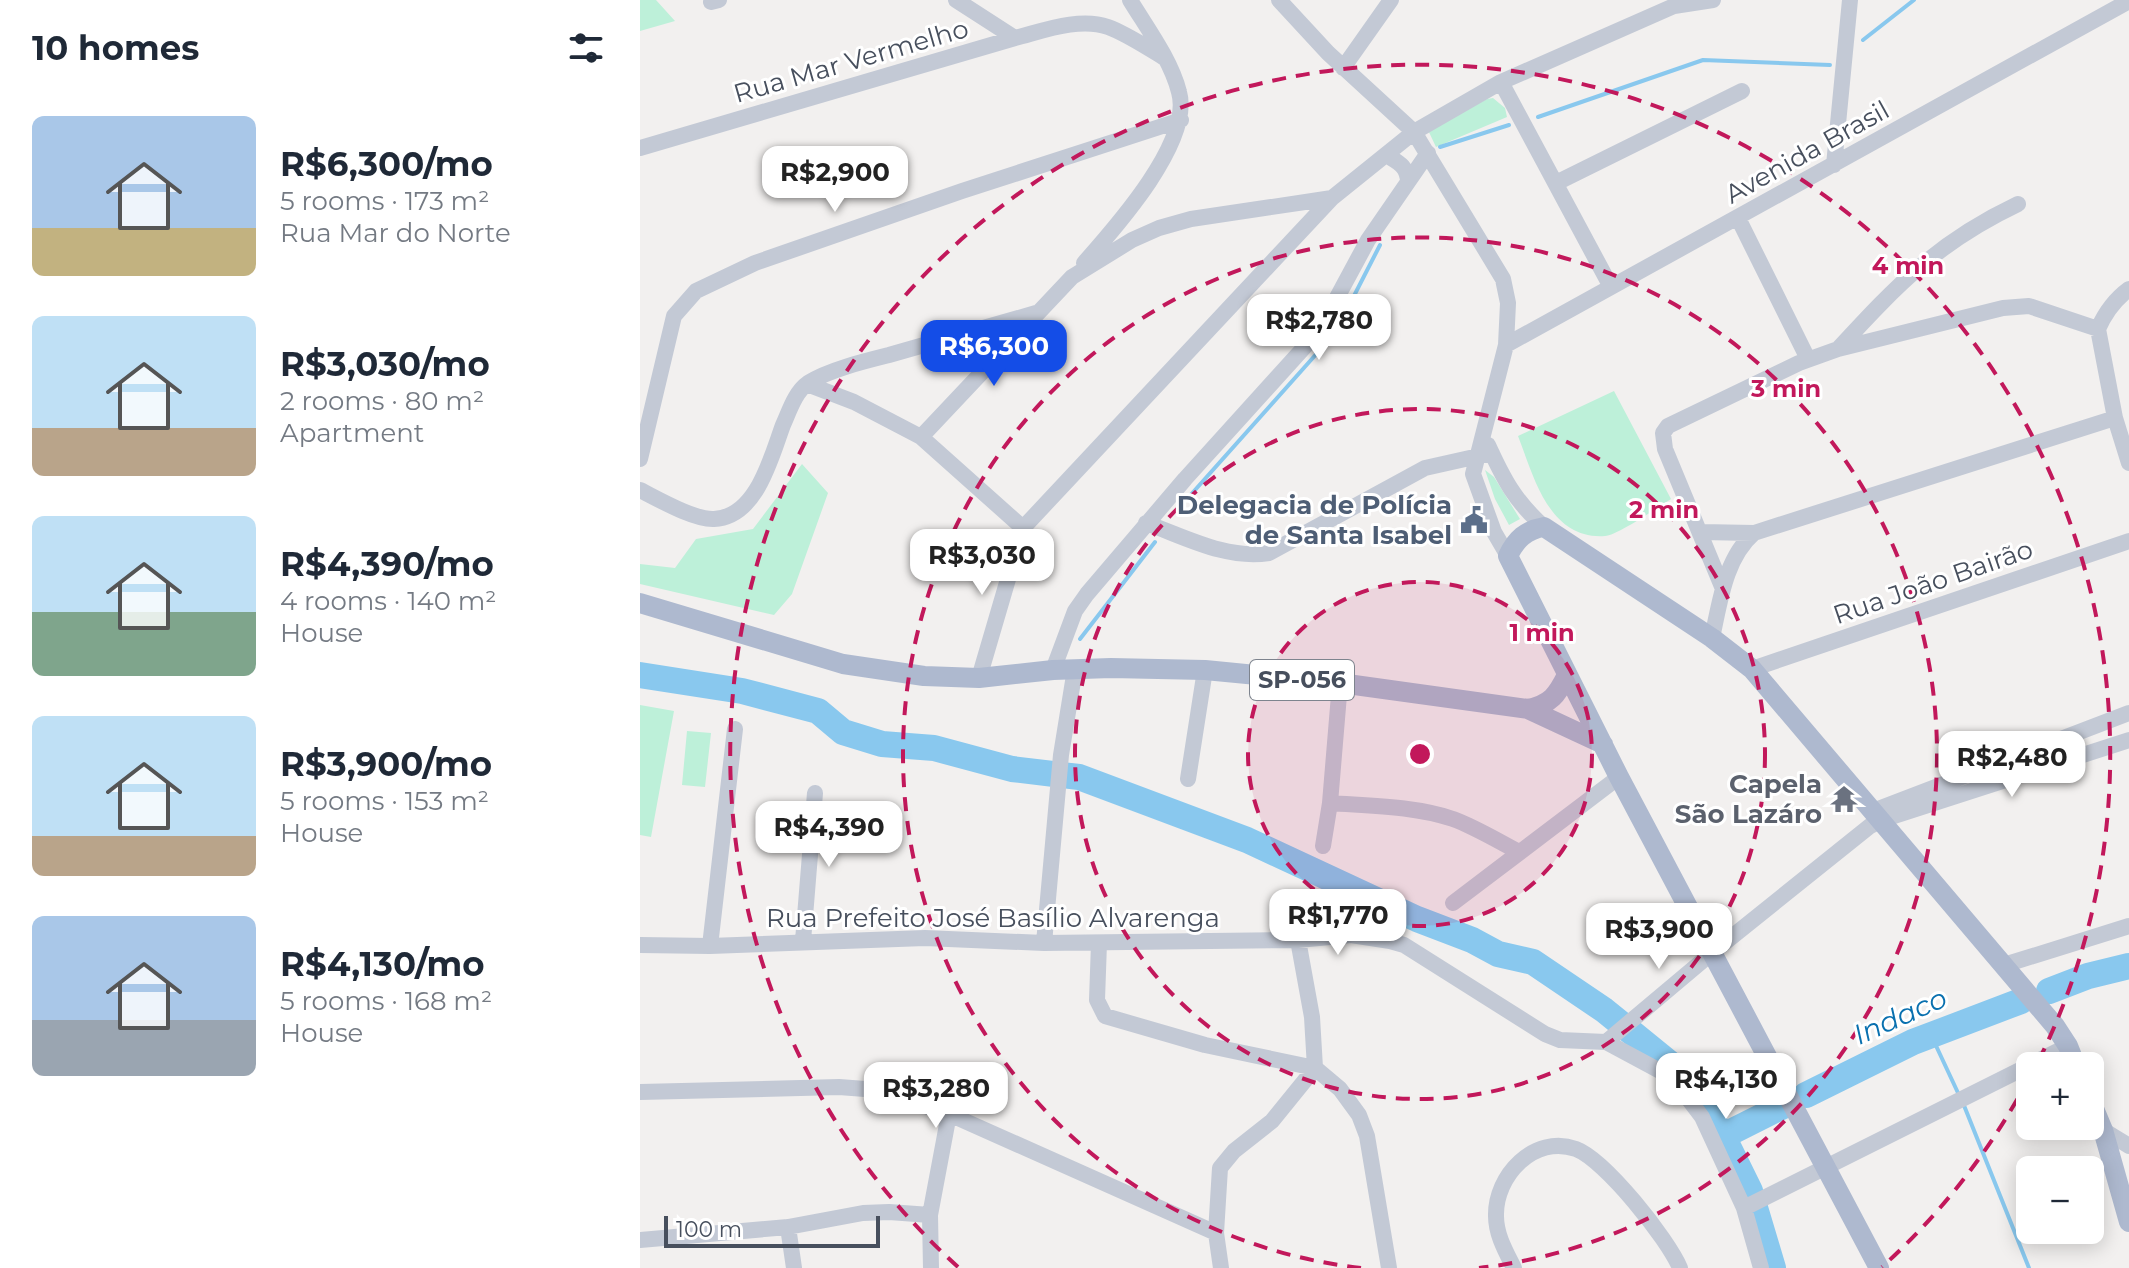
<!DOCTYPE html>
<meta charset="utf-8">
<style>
:root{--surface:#fff;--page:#f6f6f7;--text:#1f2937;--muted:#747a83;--accent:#144de7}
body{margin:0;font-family:Montserrat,sans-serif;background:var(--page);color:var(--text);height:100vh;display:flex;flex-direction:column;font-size:30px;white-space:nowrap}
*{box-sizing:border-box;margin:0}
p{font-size:26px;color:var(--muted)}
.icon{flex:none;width:44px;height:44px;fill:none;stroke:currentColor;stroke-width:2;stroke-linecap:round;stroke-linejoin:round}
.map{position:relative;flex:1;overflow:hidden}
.side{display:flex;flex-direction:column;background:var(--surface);width:640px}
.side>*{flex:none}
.controls{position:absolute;left:1376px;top:1052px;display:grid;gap:16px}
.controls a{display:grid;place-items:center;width:88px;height:88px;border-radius:12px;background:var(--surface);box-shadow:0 4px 20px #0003;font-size:40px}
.scale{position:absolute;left:24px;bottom:20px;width:216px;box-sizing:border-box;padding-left:8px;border:4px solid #474f5d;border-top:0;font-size:22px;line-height:28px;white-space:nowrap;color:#474f5d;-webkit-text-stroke:6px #fff;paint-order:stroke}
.price{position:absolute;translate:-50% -68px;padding:0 18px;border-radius:16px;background:#fff;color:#222;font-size:26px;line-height:52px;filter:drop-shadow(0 2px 4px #0008)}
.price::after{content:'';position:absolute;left:50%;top:48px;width:24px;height:18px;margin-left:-12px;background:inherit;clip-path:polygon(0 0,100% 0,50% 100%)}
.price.on{background:var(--accent);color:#fff}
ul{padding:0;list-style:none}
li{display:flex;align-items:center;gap:24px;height:200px;padding:0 32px}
li span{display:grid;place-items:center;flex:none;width:224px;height:160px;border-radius:12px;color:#555}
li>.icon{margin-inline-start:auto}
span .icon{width:96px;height:96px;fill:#fffc;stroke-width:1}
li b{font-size:34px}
h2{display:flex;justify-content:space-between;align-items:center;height:96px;padding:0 32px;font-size:34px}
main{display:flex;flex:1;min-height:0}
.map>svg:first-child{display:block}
.green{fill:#bdf0d9}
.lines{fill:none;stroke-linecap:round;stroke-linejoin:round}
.stream{stroke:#89c8ee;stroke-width:4}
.river{stroke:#89c8ee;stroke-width:26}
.minor{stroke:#c3c9d5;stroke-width:16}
.major{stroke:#aeb9cf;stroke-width:20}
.ring{fill:none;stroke:#c2185b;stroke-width:4;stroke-dasharray:14 10}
.labels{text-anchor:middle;stroke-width:6;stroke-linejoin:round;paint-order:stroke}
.shield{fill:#fff;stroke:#7e848e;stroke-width:2}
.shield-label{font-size:24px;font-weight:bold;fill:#474f5d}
.street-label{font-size:26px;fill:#474f5d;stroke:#fff}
.service-label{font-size:26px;font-weight:bold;fill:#4e5e75;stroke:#fff;text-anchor:end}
.worship-label{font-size:26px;font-weight:bold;fill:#5b616d;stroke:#fff;text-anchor:end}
.water-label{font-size:28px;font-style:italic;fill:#0970af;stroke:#fff}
.centre{fill:#c2185b;stroke:#fff;stroke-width:4}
.ring-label{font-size:24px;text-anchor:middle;font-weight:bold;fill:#c2185b;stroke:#fff;stroke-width:6;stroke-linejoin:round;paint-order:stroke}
</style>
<main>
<section class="side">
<h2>10 homes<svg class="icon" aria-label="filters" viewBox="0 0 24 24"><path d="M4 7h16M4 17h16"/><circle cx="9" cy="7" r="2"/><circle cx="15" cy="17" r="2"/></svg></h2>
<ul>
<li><span style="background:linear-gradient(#a9c7e8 70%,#c2b280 0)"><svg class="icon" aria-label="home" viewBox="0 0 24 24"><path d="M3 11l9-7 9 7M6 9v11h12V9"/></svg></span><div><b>R$6,300/mo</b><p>5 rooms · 173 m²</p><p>Rua Mar do Norte</p></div></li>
<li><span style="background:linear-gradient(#bfe0f5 70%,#b9a48a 0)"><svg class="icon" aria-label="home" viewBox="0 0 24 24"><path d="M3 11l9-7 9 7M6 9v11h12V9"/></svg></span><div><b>R$3,030/mo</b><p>2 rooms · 80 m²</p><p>Apartment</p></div></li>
<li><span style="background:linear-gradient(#bfe0f5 60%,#7fa58c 0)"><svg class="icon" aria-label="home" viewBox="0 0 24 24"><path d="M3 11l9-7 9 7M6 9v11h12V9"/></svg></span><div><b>R$4,390/mo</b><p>4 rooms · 140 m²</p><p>House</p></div></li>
<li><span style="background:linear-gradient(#bfe0f5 75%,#b9a48a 0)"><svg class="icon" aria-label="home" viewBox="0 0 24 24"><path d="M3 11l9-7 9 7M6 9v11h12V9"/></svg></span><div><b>R$3,900/mo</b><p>5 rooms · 153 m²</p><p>House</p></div></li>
<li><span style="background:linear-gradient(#a9c7e8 65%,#9aa5b1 0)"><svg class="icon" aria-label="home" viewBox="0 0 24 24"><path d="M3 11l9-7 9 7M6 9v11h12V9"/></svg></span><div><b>R$4,130/mo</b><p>5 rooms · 168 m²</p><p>House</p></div></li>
</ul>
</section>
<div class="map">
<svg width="1489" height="1268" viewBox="0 0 1489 1268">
<rect width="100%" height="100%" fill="#f2f0ef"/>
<path class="green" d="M0 0H16L35 21 0 31Z
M853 98 865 108 867 117 796 147 788 130 847 99Z
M974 391 1031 499C1019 507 976 536 965 536 909 540 894 477 878 436Z
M162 464 188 493 152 594 134 615 0 584V564L35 568 56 539 113 529Z
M845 470 854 477 880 519 869 525 855 499Z
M0 705 34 711 11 837 0 835Z
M47 731 71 733 65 787 42 785Z"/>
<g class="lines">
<path class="stream" d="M1223 40 1274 0
M898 117 1063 60 1190 65
M800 147 869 125
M547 499 695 333 740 245
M440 639 515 542
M1291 1035 1319 1095
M1323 1103 1389 1268"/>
<path class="river" d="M0 675 102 691 178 711 203 732 242 744 294 748 372 769 439 777 607 840 777 919 832 940 858 954 893 962 964 1010 1044 1075 1083 1136 1110 1191 1133 1268
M1409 991 1448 976 1489 966
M1166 1095 1273 1042 1381 1001
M1083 1136 1143 1106"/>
<path class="minor" d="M316 0 375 38
M639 0 688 53 774 132 863 279 868 303 866 345 833 474 854 532 868 556
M71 2 79 0
M703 68 751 0
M861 82 971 287
M0 148 375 38C403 31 439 17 468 27 487 34 506 47 523 57
M746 155C759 163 767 166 768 181
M1194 165 1210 0
M916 183 1102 91
M1098 218 1168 359
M444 263C476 227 553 141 539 92 531 60 507 28 490 0
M1458 329 1475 418 1489 463
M1458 329C1465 313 1474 300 1489 289
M866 345 1489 1
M1199 348C1258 284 1298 242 1378 204
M167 384 214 402 281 437 383 528
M281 437 432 277 492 240 519 228 551 219 692 198
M848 445C864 480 875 501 904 527
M0 459 34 316 56 291 115 263 322 191 541 120
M0 490C18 499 54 520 74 519 117 517 131 457 143 425 149 412 155 392 168 383 188 370 225 361 249 355 298 341 347 327 396 313
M506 523C545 537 587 560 629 553L785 468 852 453
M1061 532 1114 533
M1083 589 1025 449 1023 433 1028 426 1159 363 1198 349 1363 308 1389 306 1458 329
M1072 638C1080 602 1085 558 1114 533L1475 418
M1112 669 1489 541
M413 670 435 611 447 594 545 479 679 331 728 240 788 153
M339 678 383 528 692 198 774 132 861 82 1034 6 1073 0
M548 779 565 670
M690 803C731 806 774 806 813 819 835 827 858 841 879 852
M1233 811 1489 713
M683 846 690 803 700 683
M813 903 979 777
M163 941 175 793
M404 943 421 755 435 669
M459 943 457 1000 465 1016 565 1045 675 1068 700 1089 719 1115 727 1136 749 1268
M0 945 70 946 285 938 404 943 658 940 711 935 750 941 764 945 905 1034 920 1040 966 1042 1020 1071 1040 1088 1062 1117 1104 1208 1121 1268
M70 946 95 729
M1364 965 1489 926
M966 1042 1073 952 1230 826 1242 820 1489 740
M0 1092 199 1087 238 1090 309 1114 576 1233
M1463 1130 1489 1146
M1104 1208 1428 1046
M290 1215 309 1114
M148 1227 154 1268
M0 1240 148 1227 223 1213 249 1212 290 1215 291 1268
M581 1268 576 1233 580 1168 594 1151 632 1121 675 1068 672 1017 658 940
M874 1268C866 1252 856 1235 856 1216 855 1176 894 1134 936 1149 965 1160 1028 1239 1040 1268"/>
<path class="major" d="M0 603 203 664 284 676 339 678 413 670 471 668 565 670 700 683 888 709 963 744
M888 709C911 704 917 695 927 675
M1450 1099 1463 1130 1489 1222
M1239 1268 979 777 868 556C876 539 886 530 904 527L1072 638 1112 669 1415 1026 1428 1046 1436 1066"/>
</g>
<circle cx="780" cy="754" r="172" fill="#c2185b" fill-opacity=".12"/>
<g class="ring">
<circle cx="780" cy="754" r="172"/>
<circle cx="780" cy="754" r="345"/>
<path d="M721 1268A517 517 0 1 1 839 1268"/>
<path d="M1389 1078A690 690 0 0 1 1242 1267M318 1267A690 690 0 1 1 1398 1062"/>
</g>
<defs>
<g id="civic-bare" transform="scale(2.16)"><path d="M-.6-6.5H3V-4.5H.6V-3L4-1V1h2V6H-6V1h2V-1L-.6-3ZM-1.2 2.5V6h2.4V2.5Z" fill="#5c6f8a" stroke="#fff" stroke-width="2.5" paint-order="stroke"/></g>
<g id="temple-bare" transform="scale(2.16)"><path d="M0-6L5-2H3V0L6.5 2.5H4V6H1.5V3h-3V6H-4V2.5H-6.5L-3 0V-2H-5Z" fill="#6b7280" stroke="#fff" stroke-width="2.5" paint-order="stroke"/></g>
</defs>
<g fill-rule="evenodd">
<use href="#civic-bare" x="834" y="520"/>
<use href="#temple-bare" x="1204" y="799"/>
</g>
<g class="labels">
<rect class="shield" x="610" y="660" width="104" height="40" rx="6"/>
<g class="shield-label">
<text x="662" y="688">SP-056</text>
</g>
<g class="street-label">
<text transform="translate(211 61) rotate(-16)" y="9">Rua Mar Vermelho</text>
<text transform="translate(1167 152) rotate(-29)" y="9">Avenida Brasil</text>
<text transform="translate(1293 582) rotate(-19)" y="9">Rua João Bairão</text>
<text x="353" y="927">Rua Prefeito José Basílio Alvarenga</text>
</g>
<g class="service-label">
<text x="812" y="514">Delegacia de Polícia<tspan x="812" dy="30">de Santa Isabel</tspan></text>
</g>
<g class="worship-label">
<text x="1182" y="793">Capela<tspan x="1182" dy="30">São Lazáro</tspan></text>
</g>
<g class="water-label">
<text transform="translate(1260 1016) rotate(-24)" y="10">Indaco</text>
</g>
</g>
<circle cx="780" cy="754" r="12" class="centre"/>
<g class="ring-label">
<text x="1268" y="274">4 min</text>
<text x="1146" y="397">3 min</text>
<text x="1024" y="518">2 min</text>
<text x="902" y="641">1 min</text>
</g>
</svg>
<div class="controls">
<a>+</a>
<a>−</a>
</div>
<div class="scale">100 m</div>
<b class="price" style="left:195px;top:214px">R$2,900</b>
<b class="price" style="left:679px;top:362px">R$2,780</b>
<b class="price on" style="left:354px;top:388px">R$6,300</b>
<b class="price" style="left:342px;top:597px">R$3,030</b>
<b class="price" style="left:1372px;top:799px">R$2,480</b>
<b class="price" style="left:189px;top:869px">R$4,390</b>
<b class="price" style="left:698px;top:957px">R$1,770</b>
<b class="price" style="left:1019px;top:971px">R$3,900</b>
<b class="price" style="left:1086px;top:1121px">R$4,130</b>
<b class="price" style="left:296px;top:1130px">R$3,280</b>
</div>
</main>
